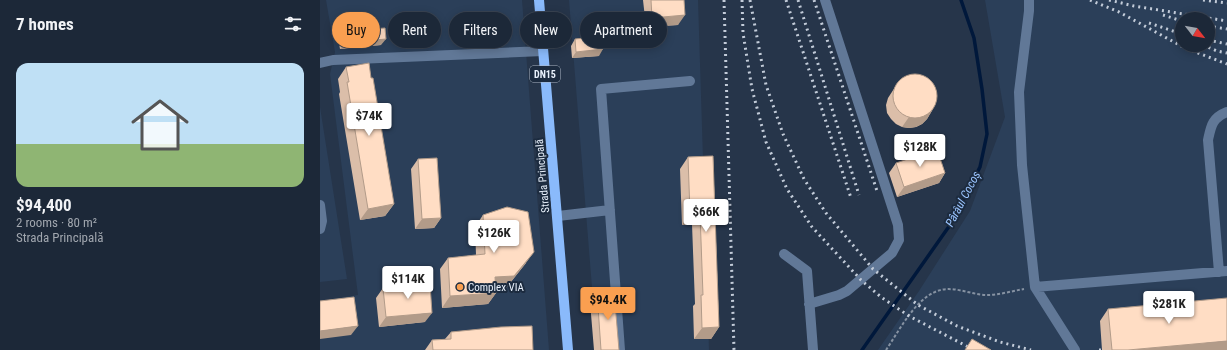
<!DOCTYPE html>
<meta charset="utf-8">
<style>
:root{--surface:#1c2838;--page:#293443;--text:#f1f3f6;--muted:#a0a6ae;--line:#3a4453;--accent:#fa9f50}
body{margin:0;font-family:"Roboto Condensed",sans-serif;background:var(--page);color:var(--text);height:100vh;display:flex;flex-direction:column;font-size:15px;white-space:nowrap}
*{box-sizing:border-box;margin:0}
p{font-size:13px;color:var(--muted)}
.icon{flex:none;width:22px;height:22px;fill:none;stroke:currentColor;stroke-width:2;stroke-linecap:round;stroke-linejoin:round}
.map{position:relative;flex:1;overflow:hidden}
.sheet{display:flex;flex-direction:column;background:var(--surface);width:320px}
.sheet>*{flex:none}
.hud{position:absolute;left:12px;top:12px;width:380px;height:36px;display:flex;gap:8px}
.needle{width:26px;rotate:121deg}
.controls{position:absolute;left:855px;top:12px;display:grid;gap:8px}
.controls a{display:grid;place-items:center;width:40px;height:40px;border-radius:50%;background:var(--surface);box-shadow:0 2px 10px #0003,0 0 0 1px var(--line);font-size:20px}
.price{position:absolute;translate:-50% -34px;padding:0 9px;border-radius:4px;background:#fff;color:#222;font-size:13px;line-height:26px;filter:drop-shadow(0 1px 2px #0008)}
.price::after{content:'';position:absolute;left:50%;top:24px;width:12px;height:9px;margin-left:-6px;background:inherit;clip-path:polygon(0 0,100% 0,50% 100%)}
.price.on{background:var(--accent);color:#111}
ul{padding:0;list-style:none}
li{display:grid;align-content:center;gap:8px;height:212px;padding:0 16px}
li+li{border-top:1px solid var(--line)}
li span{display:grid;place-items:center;height:124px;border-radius:12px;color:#555}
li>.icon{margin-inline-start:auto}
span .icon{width:72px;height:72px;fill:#fffc;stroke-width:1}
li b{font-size:17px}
h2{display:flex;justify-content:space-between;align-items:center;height:48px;padding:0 16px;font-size:17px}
.chip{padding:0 14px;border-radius:18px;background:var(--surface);box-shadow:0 2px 10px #0003,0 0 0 1px var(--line);font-size:14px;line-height:36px}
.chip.on{background:var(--accent);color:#111}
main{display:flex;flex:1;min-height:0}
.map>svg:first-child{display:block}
.built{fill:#2b3f59;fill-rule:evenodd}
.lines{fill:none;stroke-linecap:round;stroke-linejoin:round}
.stream{stroke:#00183b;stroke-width:3.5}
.path{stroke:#8692a2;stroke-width:2;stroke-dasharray:3 2;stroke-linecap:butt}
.minor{stroke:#617897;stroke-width:10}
.major{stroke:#8abafb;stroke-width:10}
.rail{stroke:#c3ccd9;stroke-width:3;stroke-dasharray:2 4;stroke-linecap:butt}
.wall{fill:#dbbea9}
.shaded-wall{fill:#b29b89}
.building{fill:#ffddc4;stroke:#b29b89}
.poi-dot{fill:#fa9f50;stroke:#1c2b3f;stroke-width:1.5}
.labels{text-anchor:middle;stroke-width:4;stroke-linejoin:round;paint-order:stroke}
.shield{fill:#1c2b3f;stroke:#acb6c3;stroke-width:1}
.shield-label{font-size:10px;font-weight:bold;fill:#e9f1fc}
.street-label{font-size:11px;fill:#e9f1fc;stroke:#1c2b3f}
.poi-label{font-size:11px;fill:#e9f1fc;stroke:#1c2b3f;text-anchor:start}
.water-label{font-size:12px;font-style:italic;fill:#9bc5ff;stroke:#1c2b3f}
</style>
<main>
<section class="sheet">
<h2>7 homes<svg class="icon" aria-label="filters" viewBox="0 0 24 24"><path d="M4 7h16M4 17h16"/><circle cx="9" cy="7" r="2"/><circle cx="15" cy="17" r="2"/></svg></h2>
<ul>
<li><span style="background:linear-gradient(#bfe0f5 65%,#8fb573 0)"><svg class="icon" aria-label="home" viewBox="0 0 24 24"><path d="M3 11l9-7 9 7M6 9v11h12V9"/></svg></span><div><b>$94,400</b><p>2 rooms · 80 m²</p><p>Strada Principală</p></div></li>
</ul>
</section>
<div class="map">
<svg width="907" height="350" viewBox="0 0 907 350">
<rect width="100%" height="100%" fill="#26354a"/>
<path class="built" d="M6 0H202L229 350H0V301L38 295 10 74 15 52Z
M249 0H378L389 350H277Z
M665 0H907V350H558L599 291 650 211 685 117ZM862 19H888V45H862Z
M0 107 27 279 0 282Z"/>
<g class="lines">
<path class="stream" d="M542 350 630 225 660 167 667 134 662 89 654 38 641 0"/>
<path class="path" d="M566 350C579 331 594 301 615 292 632 284 650 295 667 295 679 295 692 291 704 289"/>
<path class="minor" d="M709 0V11L699 92 702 165 715 287 755 350
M0 63 13 60 223 51
M0 205 2 221 0 229
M238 216 290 210
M464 254 487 271 493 350
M899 272 888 140C891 126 892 118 907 112
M715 287 907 271
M489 304 519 295 527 291 572 253 579 240 578 225 505 0
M300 350 281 89 370 81"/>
<path class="major" d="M219 0 248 350"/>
<path class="rail" d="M404 0 414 350
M422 0 423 33 432 89 446 142 467 189 492 227 541 280 561 297 589 316 654 350
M430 0 446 85 463 134 484 179 506 213 553 269 598 305 637 326 680 342 711 350
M466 0 531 198
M478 0 539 195
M494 0 557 191
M770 0 799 12 865 48 907 64
M789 0 814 6 907 21
M883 0 907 3
M843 15 862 21
M829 23 862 34
M888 26 907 29
M888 40 907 44
M883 45 897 51 907 53
M779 350H782"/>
</g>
<path class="wall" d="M323 0H364L358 25 326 27Z
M21 26 38 30 61 45 20 49 17 33Z
M255 39 279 56 252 58 251 46Z
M26 67 74 204 65 216 40 220 19 94 20 92 18 79Z
M579 81 613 109 607 119 602 124 596 127 589 128 582 127 576 124 571 119 567 113 566 105 568 98Z
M393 156 399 327 391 339H374L373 306 375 304 372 224 362 225 360 169 368 157Z
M98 159 121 218 114 228 95 229 91 169Z
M576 163 625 173 619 183 577 197 569 173Z
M163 215 206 263 186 288H176V293L168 304 122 308 120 269 128 258 156 255 155 227Z
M63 288 105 322 59 327 56 298Z
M277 292 299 350H274L270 302Z
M788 309 907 350H782L780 321Z
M131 332 213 350H105L112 340 125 339Z"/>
<path class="shaded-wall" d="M365 15 358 25 326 27 332 18Z
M66 39 61 45 20 49 25 43Z
M283 49 279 56 252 58 256 52Z
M613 109 607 119 602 124 596 127 589 128 582 127 589 117Z
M625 173 619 183 577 197 584 187Z
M74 204 65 216 40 220 48 209Z
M370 213H380L372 224 362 225Z
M121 218 114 228 95 229 102 219Z
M214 252 206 263 186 288 167 289 175 277Z
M176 293 168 304 122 308 130 296Z
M112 313 105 322 59 327 66 317Z
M38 326 31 335 0 339V331Z
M399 327 391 339H374L382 328Z
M907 341V350H808Z"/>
<path class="building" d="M331 0H364L365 15 332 18Z
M37 23 38 30 65 28 66 39 25 43 21 26Z
M282 36 283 49 256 52 255 39Z
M49 63 51 78H53L74 204 48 209 27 82H29L26 67Z
M573 96a22 22 0 1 1 44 0a22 22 0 1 1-44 0Z
M617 149 625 173 584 187 576 163Z
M393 156 399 327 382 328 381 295H383L380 213H370L368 157Z
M117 158 121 218 102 219 98 159Z
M187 207 208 212 214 252 194 276 175 277 176 293 130 296 128 258 165 254 163 215Z
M110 284 112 313 66 317 63 288Z
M294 291 299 350H281L277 292Z
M34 297 38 326 0 331V301Z
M907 298V341L808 350H792L788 309Z
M212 326 213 350H113L112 340 131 339V332L181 327Z
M652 339 671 350H645Z"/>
<circle class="poi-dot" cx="140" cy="287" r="4"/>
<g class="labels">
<rect class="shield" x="210" y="66" width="30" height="16" rx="3"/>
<g class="shield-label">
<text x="225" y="78">DN15</text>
</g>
<g class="street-label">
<text transform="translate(222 176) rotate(-95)" y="4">Strada Principală</text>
</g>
<g class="poi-label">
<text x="148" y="291">Complex VIA</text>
</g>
<g class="water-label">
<text transform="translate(643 199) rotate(-62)" y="4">Pârâul Cocoș</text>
</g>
</g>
</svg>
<div class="controls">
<a><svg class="needle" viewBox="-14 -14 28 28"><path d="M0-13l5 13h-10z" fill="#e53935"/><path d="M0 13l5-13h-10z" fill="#a0a6ae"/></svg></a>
</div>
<b class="price" style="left:49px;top:137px">$74K</b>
<b class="price" style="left:600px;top:168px">$128K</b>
<b class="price" style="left:386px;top:233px">$66K</b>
<b class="price" style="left:174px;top:254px">$126K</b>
<b class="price" style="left:88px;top:300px">$114K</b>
<b class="price on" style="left:288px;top:321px">$94.4K</b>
<b class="price" style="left:849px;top:325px">$281K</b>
<div class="hud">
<a class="chip on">Buy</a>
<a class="chip">Rent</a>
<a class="chip">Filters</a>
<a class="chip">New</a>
<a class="chip">Apartment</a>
</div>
</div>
</main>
